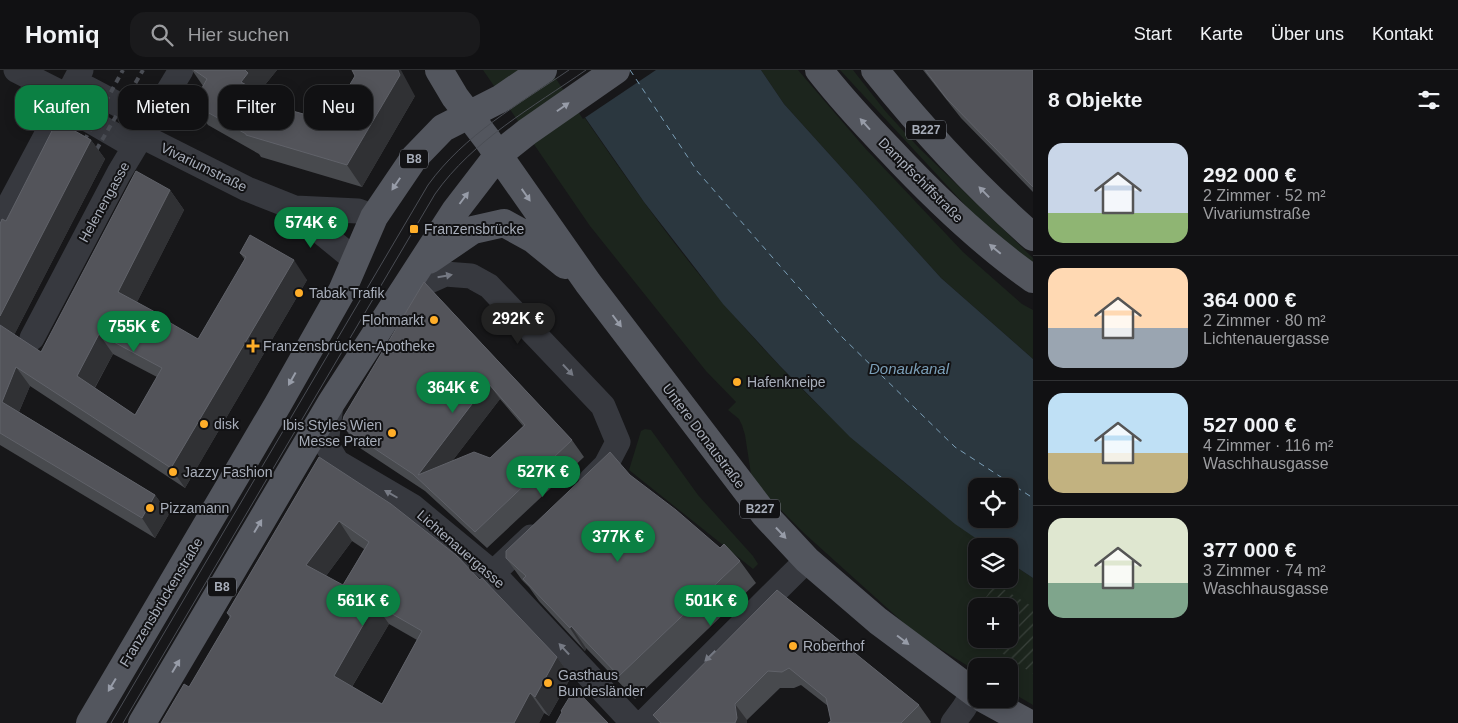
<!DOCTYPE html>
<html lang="de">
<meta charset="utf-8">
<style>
:root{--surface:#111113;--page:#1a1a1c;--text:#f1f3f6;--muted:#9c9da0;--line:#303133;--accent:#0b8043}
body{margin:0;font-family:Arial,sans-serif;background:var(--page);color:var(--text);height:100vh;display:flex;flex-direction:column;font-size:19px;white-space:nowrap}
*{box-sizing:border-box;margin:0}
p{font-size:16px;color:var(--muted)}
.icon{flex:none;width:28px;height:28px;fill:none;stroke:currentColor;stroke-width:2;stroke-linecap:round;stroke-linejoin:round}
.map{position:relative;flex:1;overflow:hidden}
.details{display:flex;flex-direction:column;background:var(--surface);width:425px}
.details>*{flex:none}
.guide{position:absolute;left:15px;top:15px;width:475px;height:45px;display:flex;gap:10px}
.tools{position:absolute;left:968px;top:408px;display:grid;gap:10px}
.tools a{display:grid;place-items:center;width:50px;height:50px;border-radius:10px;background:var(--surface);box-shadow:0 2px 12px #0003,0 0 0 1px var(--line);font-size:25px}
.price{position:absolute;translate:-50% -42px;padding:0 11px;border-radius:18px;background:var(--accent);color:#fff;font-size:16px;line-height:32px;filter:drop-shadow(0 1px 2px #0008)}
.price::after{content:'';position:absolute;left:50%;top:30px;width:15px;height:11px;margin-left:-8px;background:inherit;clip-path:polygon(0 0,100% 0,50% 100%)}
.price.selected{background:#222;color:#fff}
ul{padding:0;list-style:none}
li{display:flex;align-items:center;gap:15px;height:125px;padding:0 15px}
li+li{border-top:1px solid var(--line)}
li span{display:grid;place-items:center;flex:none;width:140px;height:100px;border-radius:15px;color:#555}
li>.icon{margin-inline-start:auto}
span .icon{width:60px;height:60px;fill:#fffc;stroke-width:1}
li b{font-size:21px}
h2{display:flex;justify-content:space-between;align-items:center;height:60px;padding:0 15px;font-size:21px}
.chip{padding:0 18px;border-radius:15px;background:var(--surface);box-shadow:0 2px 12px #0003,0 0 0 1px var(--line);font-size:18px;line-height:45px}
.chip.selected{background:var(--accent);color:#fff}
header{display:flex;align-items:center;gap:30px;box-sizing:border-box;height:70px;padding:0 25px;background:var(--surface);border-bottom:1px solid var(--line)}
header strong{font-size:24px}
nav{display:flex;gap:28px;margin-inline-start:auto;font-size:18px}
.search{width:350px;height:45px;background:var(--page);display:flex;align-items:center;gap:12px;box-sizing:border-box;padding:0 18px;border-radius:15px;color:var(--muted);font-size:19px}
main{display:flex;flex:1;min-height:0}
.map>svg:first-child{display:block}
.green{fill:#1c251d;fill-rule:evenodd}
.garden{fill:url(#garden-furrows)}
.water{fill:#2b373f;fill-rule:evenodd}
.pier{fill:#171719}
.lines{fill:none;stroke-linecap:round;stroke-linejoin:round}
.ferry{stroke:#7b9fb8;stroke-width:1;stroke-dasharray:6 5;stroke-linecap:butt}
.minor{stroke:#37393f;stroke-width:25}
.primary{stroke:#53565e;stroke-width:28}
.tram{stroke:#4a4d54;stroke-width:1}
.rail{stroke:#4a4d54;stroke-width:4;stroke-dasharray:6 5;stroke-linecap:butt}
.wall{fill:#484a4e;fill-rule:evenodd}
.shaded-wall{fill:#303134}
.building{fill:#53545a;stroke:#606269;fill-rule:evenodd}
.oneway{fill:#979ca8}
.oneway2{fill:#757983}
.poi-dot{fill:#ffae29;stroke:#121214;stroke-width:2}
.labels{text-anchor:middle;stroke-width:4;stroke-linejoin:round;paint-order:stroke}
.shield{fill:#121214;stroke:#7b7f88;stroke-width:1}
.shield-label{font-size:12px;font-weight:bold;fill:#a8aeba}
.street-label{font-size:14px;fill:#a8aeba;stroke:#121214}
.poi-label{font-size:14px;fill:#a8aeba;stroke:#121214;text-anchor:start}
.water-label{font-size:15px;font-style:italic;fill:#7b9fb8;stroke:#121214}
</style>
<header>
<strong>Homiq</strong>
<div class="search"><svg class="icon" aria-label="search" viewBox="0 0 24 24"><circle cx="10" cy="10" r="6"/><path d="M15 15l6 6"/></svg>Hier suchen</div>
<nav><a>Start</a><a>Karte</a><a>Über uns</a><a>Kontakt</a></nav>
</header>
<main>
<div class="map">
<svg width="1033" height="653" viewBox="0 0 1033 653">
<defs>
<pattern id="garden-furrows" width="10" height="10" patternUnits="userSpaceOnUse" patternTransform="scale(1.25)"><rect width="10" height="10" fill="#1c251d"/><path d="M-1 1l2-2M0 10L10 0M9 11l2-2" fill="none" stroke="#3a423c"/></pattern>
</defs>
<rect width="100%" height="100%" fill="#171719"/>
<path class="green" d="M483 0H552C607 80 661 161 724 234 801 325 890 407 987 476H976V509H1009V492L1033 508V635L1009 621V596H976V601L916 564 805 464 768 427 751 404 745 365 742 355 739 349 728 340 736 332 706 301 590 156ZM976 536H1009V569H976Z
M761 0H798L864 77 963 182 1022 234 1033 240V289L941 208 784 34Z
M840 0H853L886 42 919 78 1033 188V199L978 149Z
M645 359 651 360 698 425 753 486 758 494 753 499 629 400 641 361Z"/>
<path class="garden" d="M995 514 1033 537V604L981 569H1009V536H980Z"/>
<path class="water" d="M552 0H761L784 34 941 208 1033 289V508L1009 492V476H987L955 454 850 367 780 296 723 234 644 132ZM976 416H1009V449H976Z"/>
<path class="pier" d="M550 0H656L583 49Z"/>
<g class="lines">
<path class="ferry" d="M630 0 697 101 842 267 955 377 1033 428"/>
<path class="minor" d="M16 0 67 26 75 42 125 71 142 66 247 119 295 138 358 141 374 147
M67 26 87 18 138 45 142 66
M295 138 311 154 355 190
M0 152 81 0
M400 224 445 204 471 206 489 216 603 336 618 372 606 395 591 410
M32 268 119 103 181 0
M331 335 326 374 337 392 412 436 493 503 633 653
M493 503 531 467
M643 653 807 490
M953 653 964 638 973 623"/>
<path class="primary" d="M439 0 455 27 487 69 588 213 765 445 807 490 878 551 976 624
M819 0C840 27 864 53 888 78 932 125 980 172 1033 209
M875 0C923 60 975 116 1033 167
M429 190 473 160 504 153 533 169 565 195
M984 629 1028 653
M90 653 278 334 342 221 374 147 414 88 443 58 500 29 543 0
M142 653 331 333 455 141 498 85 527 62 616 0"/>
<path class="tram" d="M111 653 428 115C464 65 519 34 569 0
M123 653 435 124C473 70 533 37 586 0"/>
<path class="rail" d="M79 80 123 0
M91 89 143 0"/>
</g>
<path class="wall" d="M192 0H277L260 21 275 36 328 51 415 26 362 117 261 87 259 84 208 55 193 34 203 16Z
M923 0H1033V122L961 48Z
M91 70 105 89 14 265 41 282 170 120 184 140 137 232 171 254 198 269 245 190 240 183 307 210 185 418 30 316 19 342 155 425 169 444 155 468 0 375V154L6 151ZM113 284 157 307 135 345 95 318Z
M424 212 572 370 584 387 487 478 425 421 357 376 342 354ZM500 329 523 356 490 388 453 390Z
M319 387 480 510 557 587 571 607 549 646 544 643 539 653H161L189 617 230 548 227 543ZM352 471 364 479 343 515 326 506ZM389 554 417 570 382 634 352 617Z
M630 405 720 478 740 491 756 513 635 629 586 578 585 581 539 531 529 517 522 510 506 488Z
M777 520 919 635 931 652 930 653H828L831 651 828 636 801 615 794 618H780L747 650V653H659L653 645Z"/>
<path class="shaded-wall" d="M245 0H277L260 21 263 24 241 12Z
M398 0H401L415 26 362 117 347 95Z
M271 29 286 51 268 34Z
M91 70 105 89 10 273 0 258V246Z
M170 120 184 140 132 242 118 222Z
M294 190 307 210 185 418 171 398Z
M99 264 113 284 90 326 77 306Z
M16 297 30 316 15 351 2 332Z
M488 313 500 329 430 420 418 405Z
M155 425 169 444 155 468 142 448Z
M339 451 352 471 320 514 306 495Z
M375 534 389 554 347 625 334 606Z
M571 556 586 578 585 581 570 558Z
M557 587 571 607 549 646 535 627Z
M530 623 544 643 539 653H514Z
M735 634 747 650V653H735Z"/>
<path class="building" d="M194 0H245L248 3 241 12 271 29 268 34 328 51 355 6 352 0H398L400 5 347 95 246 65V64L193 34 207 9Z
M925 0H1033V117L947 29Z
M57 51 91 70 0 246V154L2 149 6 151Z
M136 101 170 120 118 222 168 249 167 251 198 269 246 187 240 183 250 165 294 190 171 398 16 297 2 332 155 425 142 448 0 363V255L41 282ZM99 264 162 298 135 345 77 306Z
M424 212 572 370 475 462 413 404 345 359 342 354 344 346ZM488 313 525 355 490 388 474 382 418 405Z
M610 382 630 405 676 440 720 478 724 474 740 491 619 606 571 556 570 558 523 509 526 506 506 488V481Z
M319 387 391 434 456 485 480 510 482 508 557 587 535 627 530 623 514 653H161L184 614 189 617 231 546 227 543ZM339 451 369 472 343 515 306 495ZM375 534 422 561 382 634 334 606Z
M777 520 919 635 901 653H828L831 651 826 628 789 598 782 602 768 601 735 634 737 648 735 653H661L653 645Z
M580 624 608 653H556L562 642 561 641 569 628Z"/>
<defs><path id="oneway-solid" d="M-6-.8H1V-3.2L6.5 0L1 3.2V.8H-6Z" transform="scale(1.25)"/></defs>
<g class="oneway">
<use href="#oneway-solid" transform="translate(563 37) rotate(-35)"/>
<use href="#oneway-solid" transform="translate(865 54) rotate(-132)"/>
<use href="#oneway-solid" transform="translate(396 114) rotate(124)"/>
<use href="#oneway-solid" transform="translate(984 122) rotate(-134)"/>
<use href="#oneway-solid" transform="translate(526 125) rotate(55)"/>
<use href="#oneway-solid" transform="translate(464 128) rotate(-53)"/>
<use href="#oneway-solid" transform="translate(995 179) rotate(-140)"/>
<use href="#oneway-solid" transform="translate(617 251) rotate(53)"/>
<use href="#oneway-solid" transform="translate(292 309) rotate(119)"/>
<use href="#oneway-solid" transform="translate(258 456) rotate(-59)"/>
<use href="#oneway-solid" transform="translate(781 463) rotate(47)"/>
<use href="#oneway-solid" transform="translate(903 570) rotate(37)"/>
<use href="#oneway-solid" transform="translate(176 596) rotate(-59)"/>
<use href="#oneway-solid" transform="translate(112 615) rotate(121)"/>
</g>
<g class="oneway2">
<use href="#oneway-solid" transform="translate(445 206) rotate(-10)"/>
<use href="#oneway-solid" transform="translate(568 300) rotate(47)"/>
<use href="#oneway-solid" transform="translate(391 424) rotate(-150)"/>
<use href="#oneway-solid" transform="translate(564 579) rotate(-133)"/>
<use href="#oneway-solid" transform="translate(710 586) rotate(135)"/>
</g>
<g class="poi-dot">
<rect x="409" y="154" width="10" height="10" rx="2.5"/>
<circle cx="299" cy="223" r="5"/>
<circle cx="434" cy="250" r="5"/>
<path d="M250.5 268.5h5v5h5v5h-5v5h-5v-5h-5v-5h5z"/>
<circle cx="737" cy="312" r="5"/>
<circle cx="204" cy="354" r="5"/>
<circle cx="392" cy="363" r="5"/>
<circle cx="173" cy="402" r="5"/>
<circle cx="150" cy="438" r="5"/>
<circle cx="793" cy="576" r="5"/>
<circle cx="548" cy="613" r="5"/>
</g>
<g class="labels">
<g class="shield">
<rect x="906" y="50.5" width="40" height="19" rx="4"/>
<rect x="400" y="79.5" width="28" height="19" rx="4"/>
<rect x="740" y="429.5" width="40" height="19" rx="4"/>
<rect x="208" y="507.5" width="28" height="19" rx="4"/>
</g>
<g class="shield-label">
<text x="926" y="64">B227</text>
<text x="414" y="93">B8</text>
<text x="760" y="443">B227</text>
<text x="222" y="521">B8</text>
</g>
<g class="street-label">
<text transform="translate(204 97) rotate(26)" y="5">Vivariumstraße</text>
<text transform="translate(921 110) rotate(45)" y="5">Dampfschiffstraße</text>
<text transform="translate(104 132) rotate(-61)" y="5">Helenengasse</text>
<text transform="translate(704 366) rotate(53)" y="5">Untere Donaustraße</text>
<text transform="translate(461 479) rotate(41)" y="5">Lichtenauergasse</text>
<text transform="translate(161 532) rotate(-59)" y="5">Franzensbrückenstraße</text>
</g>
<g class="poi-label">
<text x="424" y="164">Franzensbrücke</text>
<text x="309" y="228">Tabak Trafik</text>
<text x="424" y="255" text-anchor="end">Flohmarkt</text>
<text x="263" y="281">Franzensbrücken-Apotheke</text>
<text x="747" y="317">Hafenkneipe</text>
<text x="214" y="359">disk</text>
<text x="382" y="360" text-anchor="end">Ibis Styles Wien<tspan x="382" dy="16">Messe Prater</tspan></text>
<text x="183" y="407">Jazzy Fashion</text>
<text x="160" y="443">Pizzamann</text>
<text x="803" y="581">Roberthof</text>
<text x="558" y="610">Gasthaus<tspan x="558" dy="16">Bundesländer</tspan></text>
</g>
<g class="water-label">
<text x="909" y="304">Donaukanal</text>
</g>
</g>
</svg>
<div class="tools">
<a><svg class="icon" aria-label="locate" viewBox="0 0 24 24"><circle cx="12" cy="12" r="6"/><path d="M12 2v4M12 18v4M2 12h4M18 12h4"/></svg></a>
<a><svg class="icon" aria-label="layers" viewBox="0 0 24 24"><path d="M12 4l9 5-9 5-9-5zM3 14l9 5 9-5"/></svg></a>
<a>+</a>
<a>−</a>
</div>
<b class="price" style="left:311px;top:179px">574K €</b>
<b class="price selected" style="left:518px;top:275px">292K €</b>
<b class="price" style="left:134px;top:283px">755K €</b>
<b class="price" style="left:453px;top:344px">364K €</b>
<b class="price" style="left:543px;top:428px">527K €</b>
<b class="price" style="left:618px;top:493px">377K €</b>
<b class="price" style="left:363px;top:557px">561K €</b>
<b class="price" style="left:711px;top:557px">501K €</b>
<div class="guide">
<a class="chip selected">Kaufen</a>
<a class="chip">Mieten</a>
<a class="chip">Filter</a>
<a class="chip">Neu</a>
</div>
</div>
<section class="details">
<h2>8 Objekte<svg class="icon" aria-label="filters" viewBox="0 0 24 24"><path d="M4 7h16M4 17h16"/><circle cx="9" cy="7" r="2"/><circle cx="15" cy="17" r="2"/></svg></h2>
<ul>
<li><span style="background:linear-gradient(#c9d6e8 70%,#8fb573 0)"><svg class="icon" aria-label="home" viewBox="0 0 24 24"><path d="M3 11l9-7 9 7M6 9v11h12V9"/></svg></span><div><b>292 000 €</b><p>2 Zimmer · 52 m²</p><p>Vivariumstraße</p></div></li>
<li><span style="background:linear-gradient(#ffd9b3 60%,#9aa5b1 0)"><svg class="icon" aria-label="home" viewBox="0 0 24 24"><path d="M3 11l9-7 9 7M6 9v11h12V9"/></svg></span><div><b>364 000 €</b><p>2 Zimmer · 80 m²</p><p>Lichtenauergasse</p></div></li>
<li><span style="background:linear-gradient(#bfe0f5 60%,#c2b280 0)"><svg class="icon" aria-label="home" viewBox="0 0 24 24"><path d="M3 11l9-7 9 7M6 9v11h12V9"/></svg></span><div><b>527 000 €</b><p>4 Zimmer · 116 m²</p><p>Waschhausgasse</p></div></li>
<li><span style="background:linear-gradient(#dfe7d0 65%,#7fa58c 0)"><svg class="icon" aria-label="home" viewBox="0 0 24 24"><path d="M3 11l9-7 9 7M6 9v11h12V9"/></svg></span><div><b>377 000 €</b><p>3 Zimmer · 74 m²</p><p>Waschhausgasse</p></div></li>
</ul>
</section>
</main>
